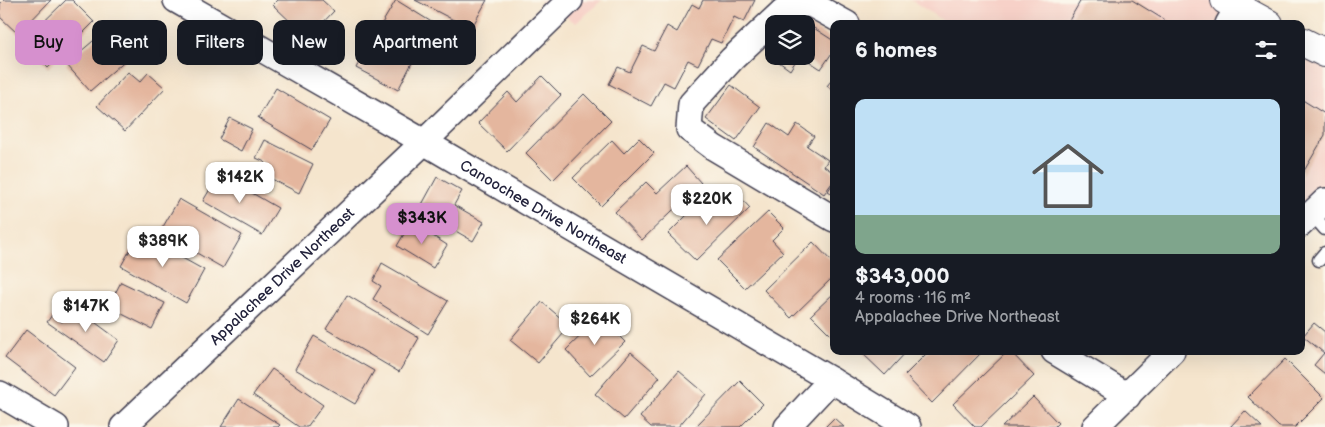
<!DOCTYPE html>
<meta charset="utf-8">
<style>
:root{--surface:#171b24;--page:#242831;--text:#f1f3f6;--muted:#9ea1a6;--line:#363941;--accent:#d690ce}
body{margin:0;font-family:"Balsamiq Sans",sans-serif;background:var(--page);color:var(--text);height:100vh;display:flex;flex-direction:column;font-size:19px;white-space:nowrap}
*{box-sizing:border-box;margin:0}
p{font-size:16px;color:var(--muted)}
.icon{flex:none;width:28px;height:28px;fill:none;stroke:currentColor;stroke-width:2;stroke-linecap:round;stroke-linejoin:round}
.map{position:relative;flex:1;overflow:hidden}
.side{position:absolute;left:830px;top:20px;width:475px;height:335px;display:flex;flex-direction:column;background:var(--surface);border-radius:10px;box-shadow:0 5px 20px #0002}
.side>*{flex:none}
.hud{position:absolute;left:15px;top:20px;width:475px;height:45px;display:flex;gap:10px}
.buttons{position:absolute;left:765px;top:15px;display:grid;gap:10px}
.buttons a{display:grid;place-items:center;width:50px;height:50px;border-radius:10px;background:var(--surface);box-shadow:0 5px 20px #0002;font-size:25px}
.price{position:absolute;translate:-50% -42px;padding:0 11px;border-radius:10px;background:#fff;color:#222;font-size:16px;line-height:32px;filter:drop-shadow(0 1px 2px #0008)}
.price::after{content:'';position:absolute;left:50%;top:30px;width:15px;height:11px;margin-left:-8px;background:inherit;clip-path:polygon(0 0,100% 0,50% 100%)}
.price.current{background:var(--accent);color:#111}
ul{padding:0;list-style:none}
li{display:grid;align-content:center;gap:10px;height:265px;padding:0 25px}
li+li{border-top:1px solid var(--line)}
li span{display:grid;place-items:center;height:155px;border-radius:10px;color:#555}
li>.icon{margin-inline-start:auto}
span .icon{width:90px;height:90px;fill:#fffc;stroke-width:1}
li b{font-size:21px}
h2{display:flex;justify-content:space-between;align-items:center;height:60px;padding:0 25px;font-size:21px}
.pill{padding:0 18px;border-radius:10px;background:var(--surface);box-shadow:0 5px 20px #0002;font-size:18px;line-height:45px}
.pill.current{background:var(--accent);color:#111}
.map>svg:first-child{display:block}
.built{fill:#f7d1c8}
.building{fill:#e4b69e}
.lines{fill:none;stroke-linecap:round;stroke-linejoin:round}
.service-casing{stroke:#423f51;stroke-width:15}
.minor-casing{stroke:#423f51;stroke-width:28}
.tertiary-casing{stroke:#423f51;stroke-width:30}
.service{stroke:#fff;stroke-width:12}
.minor{stroke:#fff;stroke-width:25}
.tertiary{stroke:#fff;stroke-width:28}
.labels{text-anchor:middle;stroke-width:4.5;stroke-linejoin:round;paint-order:stroke}
.street-label{font-size:15px;fill:#22223b;stroke:#fbf7ec}
</style>
<div class="map">
<svg width="1325" height="427" viewBox="0 0 1325 427">
<rect width="100%" height="100%" fill="#fbf7ec"/>
<filter id="ink" filterUnits="userSpaceOnUse"><feTurbulence type="fractalNoise" baseFrequency=".02" numOctaves="2"/><feDisplacementMap in="SourceGraphic" scale="10" xChannelSelector="R" yChannelSelector="G"/><feConvolveMatrix kernelMatrix="1 2 1 2 8 2 1 2 1" color-interpolation-filters="sRGB"/></filter>
<filter id="wash" filterUnits="userSpaceOnUse"><feTurbulence type="fractalNoise" baseFrequency=".0096" numOctaves="4" result="noise"/><feDisplacementMap in="SourceGraphic" scale="20" xChannelSelector="R" yChannelSelector="G"/><feGaussianBlur stdDeviation="1.12" result="paint"/><feColorMatrix in="noise" values="0 0 0 0 0 0 0 0 0 0 0 0 0 0 0 0 0 1.4 0 .05"/><feComposite in="paint" operator="in"/></filter>
<g filter="url(#wash)">
<rect width="100%" height="100%" fill="#f5e5cd"/>
<path class="built" d="M540 0H602L576 23Z
M911 0H1242L1261 24H948Z
M1301 46 1325 59V188L1301 207Z"/>
<g id="blocks">
<path class="building" d="M4 0H51L18 34 0 17V4Z
M66 0H72L94 22 48 68 23 42Z
M278 0H322L334 11 314 32 303 22 297 28 273 5Z
M396 0 446 31 427 60 378 30Z
M415 0H487L471 29Z
M703 0H755L744 22 734 17 721 43 711 39 698 65 688 60 674 87 664 82 651 106 609 84 618 67 630 72 643 46 654 51 667 26 677 32 692 4 699 8Z
M1081 0H1132L1171 24H1067Z
M806 23 834 41V50L821 69 801 56H806Z
M106 30 129 57 90 91 66 64Z
M373 36 414 59 398 90 356 68Z
M783 56H799L790 70 779 62Z
M128 72 140 82 148 73 165 88 125 131 97 106Z
M542 76 561 95 507 151 478 123 508 92 517 102Z
M834 77V91L827 86Z
M731 85 760 107 736 141 706 119Z
M276 88 330 120 312 150 258 118Z
M584 94 611 121 553 180 526 153Z
M1301 99 1325 114V135L1301 176Z
M230 118 252 129 241 151 219 139Z
M769 123 789 137 797 124 814 136 807 146 828 160 824 166 834 173V180L824 194 754 147Z
M639 138 654 153 601 206 573 178 612 140 624 153Z
M265 140 313 164 299 193 260 173 265 162 256 158Z
M686 166 701 183 642 240 615 212 646 182 657 193Z
M219 174 278 208 262 235 203 201Z
M437 177 462 191 454 205 484 222 473 241 419 210Z
M834 182V195L828 191Z
M736 193 750 208 696 261 668 234 703 199 717 212Z
M179 199 242 235 223 268 160 232Z
M768 212 784 228 772 240 783 252 745 288 717 260Z
M411 222 447 245 433 268 397 246Z
M139 234 204 270 186 303 121 266Z
M813 242 834 264V276L791 318 764 290Z
M382 263 448 301 428 334 373 299 381 286 373 281Z
M121 282 165 303 152 329 108 307Z
M834 293V338L811 315Z
M347 295 419 338 399 372 326 329Z
M542 302 570 326 538 363 510 340Z
M73 306 119 340 104 362 47 322 52 315 62 322Z
M600 317 625 342 590 376 566 350Z
M1314 323 1325 332V374L1314 365 1324 353 1303 336Z
M26 330 75 367 54 395 5 358Z
M314 336 374 371 355 404 295 369Z
M860 351H907L885 375Z
M929 351H983L932 403 905 375Z
M1008 351H1010L1034 376 981 427H975L953 404Z
M631 352 660 377 624 419 595 394Z
M1285 359 1324 398 1295 427H1279L1248 397Z
M272 369 323 405 307 427H299L253 395Z
M679 371 706 394 678 427H651L640 417Z
M740 381 763 404 740 427H695Z
M1033 397 1058 423 1054 427H1002Z
M239 399 280 425 278 427H221Z
M1245 411 1262 427H1230Z
M834 418 844 427H825Z"/>
</g>
</g>
<g filter="url(#ink)">
<use href="#blocks" fill-opacity="0" stroke="#423f51" stroke-width="1"/>
<g class="lines">
<g class="service-casing">
<path id="service" d="M1312 214 1325 229
M1319 260 1325 253"/>
</g>
<g class="minor-casing">
<g id="minor">
<path id="s1" d="M176 0 424 142 831 380 908 427"/>
<path d="M1228 24 1242 0"/>
<path d="M834 219 713 147 689 129 691 104 732 59 783 11 809 3 847 24"/>
<path d="M1301 224 1325 201"/>
<path d="M1054 351 1128 396"/>
<path d="M0 394 56 427"/>
<path id="s2" d="M123 427 424 142 570 0"/>
<path d="M787 427 831 380"/>
<path d="M1095 427 1172 351"/>
</g>
</g>
<g class="tertiary-casing">
<path id="tertiary" d="M1225 0 1269 24
M1301 41 1325 53"/>
</g>
<use href="#service" class="service"/>
<use href="#minor" class="minor"/>
<use href="#tertiary" class="tertiary"/>
</g>
</g>
<g class="labels">
<g class="street-label">
<text dy="5" stroke="none"><textPath href="#s1" startOffset="424">Canoochee Drive Northeast</textPath></text>
<text dy="5" stroke="none"><textPath href="#s2" startOffset="219">Appalachee Drive Northeast</textPath></text>
</g>
</g>
</svg>
<div class="buttons">
<a><svg class="icon" aria-label="layers" viewBox="0 0 24 24"><path d="M12 4l9 5-9 5-9-5zM3 14l9 5 9-5"/></svg></a>
</div>
<b class="price" style="left:240px;top:204px">$142K</b>
<b class="price" style="left:707px;top:226px">$220K</b>
<b class="price current" style="left:422px;top:245px">$343K</b>
<b class="price" style="left:163px;top:268px">$389K</b>
<b class="price" style="left:86px;top:333px">$147K</b>
<b class="price" style="left:595px;top:346px">$264K</b>
<div class="hud">
<a class="pill current">Buy</a>
<a class="pill">Rent</a>
<a class="pill">Filters</a>
<a class="pill">New</a>
<a class="pill">Apartment</a>
</div>
<section class="side">
<h2>6 homes<svg class="icon" aria-label="filters" viewBox="0 0 24 24"><path d="M4 7h16M4 17h16"/><circle cx="9" cy="7" r="2"/><circle cx="15" cy="17" r="2"/></svg></h2>
<ul>
<li><span style="background:linear-gradient(#bfe0f5 75%,#7fa58c 0)"><svg class="icon" aria-label="home" viewBox="0 0 24 24"><path d="M3 11l9-7 9 7M6 9v11h12V9"/></svg></span><div><b>$343,000</b><p>4 rooms · 116 m²</p><p>Appalachee Drive Northeast</p></div></li>
</ul>
</section>
</div>
